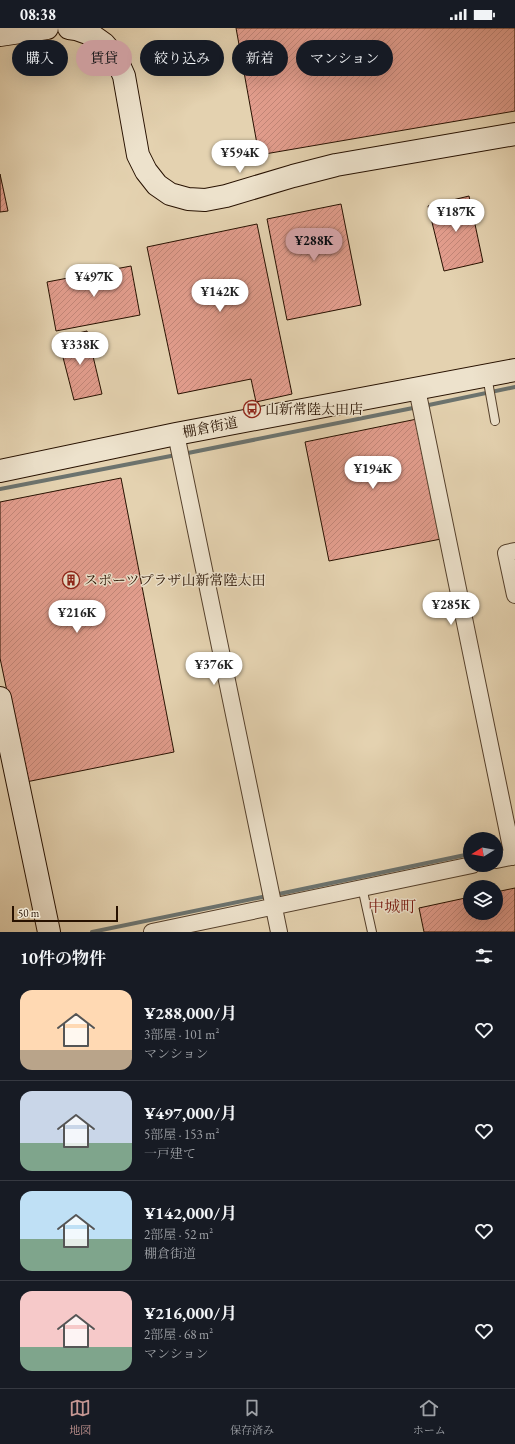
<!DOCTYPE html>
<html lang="ja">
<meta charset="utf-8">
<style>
:root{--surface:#171b24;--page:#242831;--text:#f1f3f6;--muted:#9ea1a6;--line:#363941;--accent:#c59692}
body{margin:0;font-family:"EB Garamond","Noto Serif JP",serif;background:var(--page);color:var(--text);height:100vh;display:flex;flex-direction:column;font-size:15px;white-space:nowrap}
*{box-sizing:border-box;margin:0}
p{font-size:13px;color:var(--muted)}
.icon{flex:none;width:22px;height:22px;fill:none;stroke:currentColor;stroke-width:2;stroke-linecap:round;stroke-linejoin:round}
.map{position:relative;height:904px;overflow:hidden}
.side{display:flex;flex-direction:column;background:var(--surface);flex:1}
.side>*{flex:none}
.guide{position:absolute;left:12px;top:12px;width:491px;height:36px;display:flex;gap:8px}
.needle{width:26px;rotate:259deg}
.controls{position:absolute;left:463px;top:804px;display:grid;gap:8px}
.controls a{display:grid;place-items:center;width:40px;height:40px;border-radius:50%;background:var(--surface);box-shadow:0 4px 16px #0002;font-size:20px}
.scale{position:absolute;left:12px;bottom:10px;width:106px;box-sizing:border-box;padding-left:4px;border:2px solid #271100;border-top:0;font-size:11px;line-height:14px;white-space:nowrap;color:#271100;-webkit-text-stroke:3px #ede2cc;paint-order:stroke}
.price{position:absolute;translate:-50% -34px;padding:0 9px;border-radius:14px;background:#fff;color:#222;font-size:13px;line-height:26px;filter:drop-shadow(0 1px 2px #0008)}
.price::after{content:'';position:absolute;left:50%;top:24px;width:12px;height:9px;margin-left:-6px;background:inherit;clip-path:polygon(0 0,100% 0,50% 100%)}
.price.selected{background:var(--accent);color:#111}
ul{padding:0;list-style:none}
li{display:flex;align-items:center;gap:12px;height:100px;padding:0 20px}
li+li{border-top:1px solid var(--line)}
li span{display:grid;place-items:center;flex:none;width:112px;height:80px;border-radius:12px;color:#555}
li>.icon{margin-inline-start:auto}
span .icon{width:48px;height:48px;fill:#fffc;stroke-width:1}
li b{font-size:17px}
h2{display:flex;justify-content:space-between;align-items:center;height:48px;padding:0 20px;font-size:17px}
.tag{padding:0 14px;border-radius:18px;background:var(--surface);box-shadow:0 4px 16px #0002;font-size:14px;line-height:36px}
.tag.selected{background:var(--accent);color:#111}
.status{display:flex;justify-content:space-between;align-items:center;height:28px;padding:0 20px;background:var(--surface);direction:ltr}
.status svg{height:11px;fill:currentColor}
.tab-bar{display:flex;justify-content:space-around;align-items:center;height:56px;border-top:1px solid var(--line);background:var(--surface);font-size:11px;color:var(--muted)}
.tab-bar a{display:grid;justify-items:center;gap:2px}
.tab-bar .selected{color:var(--accent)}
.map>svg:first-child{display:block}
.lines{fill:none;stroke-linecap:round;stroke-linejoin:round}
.stream{stroke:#6c736e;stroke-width:4}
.building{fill:url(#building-hatch);stroke:#271100}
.lane-casing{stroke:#56412c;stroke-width:10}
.street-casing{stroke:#56412c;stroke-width:18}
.secondary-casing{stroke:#271100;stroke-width:24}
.lane{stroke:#ede2cc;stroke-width:8}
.street{stroke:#ede2cc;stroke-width:16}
.secondary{stroke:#ede2cc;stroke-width:22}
.labels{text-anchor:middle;stroke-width:3;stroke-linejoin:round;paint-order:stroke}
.poi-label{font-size:14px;fill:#271100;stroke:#ede2cc;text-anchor:start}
.street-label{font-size:14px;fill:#271100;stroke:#ede2cc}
.quarter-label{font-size:16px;fill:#7a1f14;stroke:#ede2cc}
</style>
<div class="status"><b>08:38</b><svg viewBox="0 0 49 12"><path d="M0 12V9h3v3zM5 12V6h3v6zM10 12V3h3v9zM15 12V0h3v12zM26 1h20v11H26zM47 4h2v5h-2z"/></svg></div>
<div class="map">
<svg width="515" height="904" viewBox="0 0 515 904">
<defs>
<pattern id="building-hatch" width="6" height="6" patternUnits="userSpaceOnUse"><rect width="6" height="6" fill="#e29d8d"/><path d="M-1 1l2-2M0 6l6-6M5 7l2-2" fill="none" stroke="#c28678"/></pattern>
</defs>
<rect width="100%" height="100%" fill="#e4d2b0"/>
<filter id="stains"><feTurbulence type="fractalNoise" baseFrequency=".005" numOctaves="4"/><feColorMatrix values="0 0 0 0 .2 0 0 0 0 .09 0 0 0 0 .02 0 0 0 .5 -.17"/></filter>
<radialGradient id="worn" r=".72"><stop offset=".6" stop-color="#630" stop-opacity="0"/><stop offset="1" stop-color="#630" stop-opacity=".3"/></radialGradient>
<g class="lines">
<path class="stream" d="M424 378 515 359
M183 426 418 379
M0 461 176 427
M496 821 507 819
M274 867 470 826
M92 904 267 868"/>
</g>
<path class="building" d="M236 0H515V83L259 127Z
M0 146 8 183 0 184Z
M469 168 483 234 444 243 428 178Z
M341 176 361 277 287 292 267 191Z
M257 196 292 366 256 374 251 351 178 366 147 219Z
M131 238 140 287 56 303 47 254Z
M87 303 102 366 74 372 58 310Z
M417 391 441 511 329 533 305 414Z
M121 450 174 724 26 754 0 630V474Z
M515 860V904H424L419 880 470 869V885H496V864Z"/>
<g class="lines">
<g class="lane-casing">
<path id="lane" d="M487 348 495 393
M362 859 372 904"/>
</g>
<g class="street-casing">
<path id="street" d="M417 361 513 829
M176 406 279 904
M515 523 506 525 515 567
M496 832 515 828
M152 904 472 837"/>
</g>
<g class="secondary-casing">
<path id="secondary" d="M69 0 76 1 90 6 104 16 116 30 124 48 138 127 146 143 157 157 170 166 188 171 205 172 226 168 293 148 336 137 515 106
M0 7 47 0
M0 443 176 406 515 342
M0 670 49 904"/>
</g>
<use href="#lane" class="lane"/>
<use href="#street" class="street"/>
<use href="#secondary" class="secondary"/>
</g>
<defs>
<g id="bus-ring" transform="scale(0.9)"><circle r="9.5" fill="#ede2cc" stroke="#8f2418" stroke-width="1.5"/><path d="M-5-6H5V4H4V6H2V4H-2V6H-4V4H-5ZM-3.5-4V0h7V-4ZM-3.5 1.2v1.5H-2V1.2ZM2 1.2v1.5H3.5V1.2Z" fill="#8f2418"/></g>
<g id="building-ring" transform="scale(0.9)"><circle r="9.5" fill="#ede2cc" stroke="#8f2418" stroke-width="1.5"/><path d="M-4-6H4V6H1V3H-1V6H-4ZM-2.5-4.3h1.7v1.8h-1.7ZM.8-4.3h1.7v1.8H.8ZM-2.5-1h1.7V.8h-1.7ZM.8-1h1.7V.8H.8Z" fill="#8f2418"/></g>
</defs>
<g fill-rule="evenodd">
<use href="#bus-ring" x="252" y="381"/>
<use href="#building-ring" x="71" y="552"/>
</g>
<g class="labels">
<g class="poi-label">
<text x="265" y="386">山新常陸太田店</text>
<text x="84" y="557">スポーツプラザ山新常陸太田</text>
</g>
<g class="street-label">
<text transform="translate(210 399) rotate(-11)" y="5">棚倉街道</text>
</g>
<g class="quarter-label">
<text x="392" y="884">中城町</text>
</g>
</g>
<rect width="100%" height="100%" filter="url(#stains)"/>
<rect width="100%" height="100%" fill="url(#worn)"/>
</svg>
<div class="controls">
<a><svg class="needle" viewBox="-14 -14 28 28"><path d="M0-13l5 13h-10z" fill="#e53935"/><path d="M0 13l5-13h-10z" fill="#9ea1a6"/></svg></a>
<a><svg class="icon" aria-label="layers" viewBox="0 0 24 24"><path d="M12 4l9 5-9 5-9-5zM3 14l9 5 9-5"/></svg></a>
</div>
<div class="scale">50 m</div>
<b class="price" style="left:240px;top:146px">¥594K</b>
<b class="price" style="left:456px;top:205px">¥187K</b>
<b class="price selected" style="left:314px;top:234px">¥288K</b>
<b class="price" style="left:94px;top:270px">¥497K</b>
<b class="price" style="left:220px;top:285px">¥142K</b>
<b class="price" style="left:80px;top:338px">¥338K</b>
<b class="price" style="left:373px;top:462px">¥194K</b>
<b class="price" style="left:451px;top:598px">¥285K</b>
<b class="price" style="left:77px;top:606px">¥216K</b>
<b class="price" style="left:214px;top:658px">¥376K</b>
<div class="guide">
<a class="tag">購入</a>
<a class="tag selected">賃貸</a>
<a class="tag">絞り込み</a>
<a class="tag">新着</a>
<a class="tag">マンション</a>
</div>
</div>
<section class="side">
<h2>10件の物件<svg class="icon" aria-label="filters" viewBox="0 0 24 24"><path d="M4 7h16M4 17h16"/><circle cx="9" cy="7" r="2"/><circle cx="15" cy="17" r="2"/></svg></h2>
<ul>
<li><span style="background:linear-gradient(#ffd9b3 75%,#b9a48a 0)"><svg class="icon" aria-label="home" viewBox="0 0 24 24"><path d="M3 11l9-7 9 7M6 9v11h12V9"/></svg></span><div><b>¥288,000/月</b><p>3部屋 · 101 m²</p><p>マンション</p></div><svg class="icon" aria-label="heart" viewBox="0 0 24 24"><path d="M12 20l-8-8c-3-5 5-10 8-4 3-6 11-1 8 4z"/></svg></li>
<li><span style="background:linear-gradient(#c9d6e8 65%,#7fa58c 0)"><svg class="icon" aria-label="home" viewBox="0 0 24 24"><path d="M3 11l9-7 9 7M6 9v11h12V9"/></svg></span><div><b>¥497,000/月</b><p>5部屋 · 153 m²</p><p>一戸建て</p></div><svg class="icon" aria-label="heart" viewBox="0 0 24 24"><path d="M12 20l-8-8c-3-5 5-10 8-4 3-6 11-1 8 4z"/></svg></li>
<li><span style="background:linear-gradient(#bfe0f5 60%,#7fa58c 0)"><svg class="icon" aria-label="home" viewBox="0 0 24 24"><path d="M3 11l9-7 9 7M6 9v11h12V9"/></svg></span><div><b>¥142,000/月</b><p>2部屋 · 52 m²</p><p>棚倉街道</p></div><svg class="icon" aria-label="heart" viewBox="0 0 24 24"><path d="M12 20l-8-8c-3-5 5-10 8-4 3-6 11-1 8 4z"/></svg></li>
<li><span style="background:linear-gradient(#f6c9c9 70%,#7fa58c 0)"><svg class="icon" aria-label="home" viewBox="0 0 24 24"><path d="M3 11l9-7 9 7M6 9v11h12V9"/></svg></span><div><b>¥216,000/月</b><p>2部屋 · 68 m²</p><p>マンション</p></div><svg class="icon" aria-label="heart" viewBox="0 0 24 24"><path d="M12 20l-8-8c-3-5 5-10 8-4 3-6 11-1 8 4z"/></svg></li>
</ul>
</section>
<nav class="tab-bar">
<a class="selected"><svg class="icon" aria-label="map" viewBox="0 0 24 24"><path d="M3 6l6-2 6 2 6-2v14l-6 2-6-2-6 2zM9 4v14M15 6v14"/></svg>地図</a>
<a><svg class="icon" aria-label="saved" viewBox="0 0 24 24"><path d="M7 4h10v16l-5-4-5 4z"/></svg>保存済み</a>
<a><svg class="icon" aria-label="home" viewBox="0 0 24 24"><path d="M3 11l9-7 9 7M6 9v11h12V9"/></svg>ホーム</a>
</nav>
